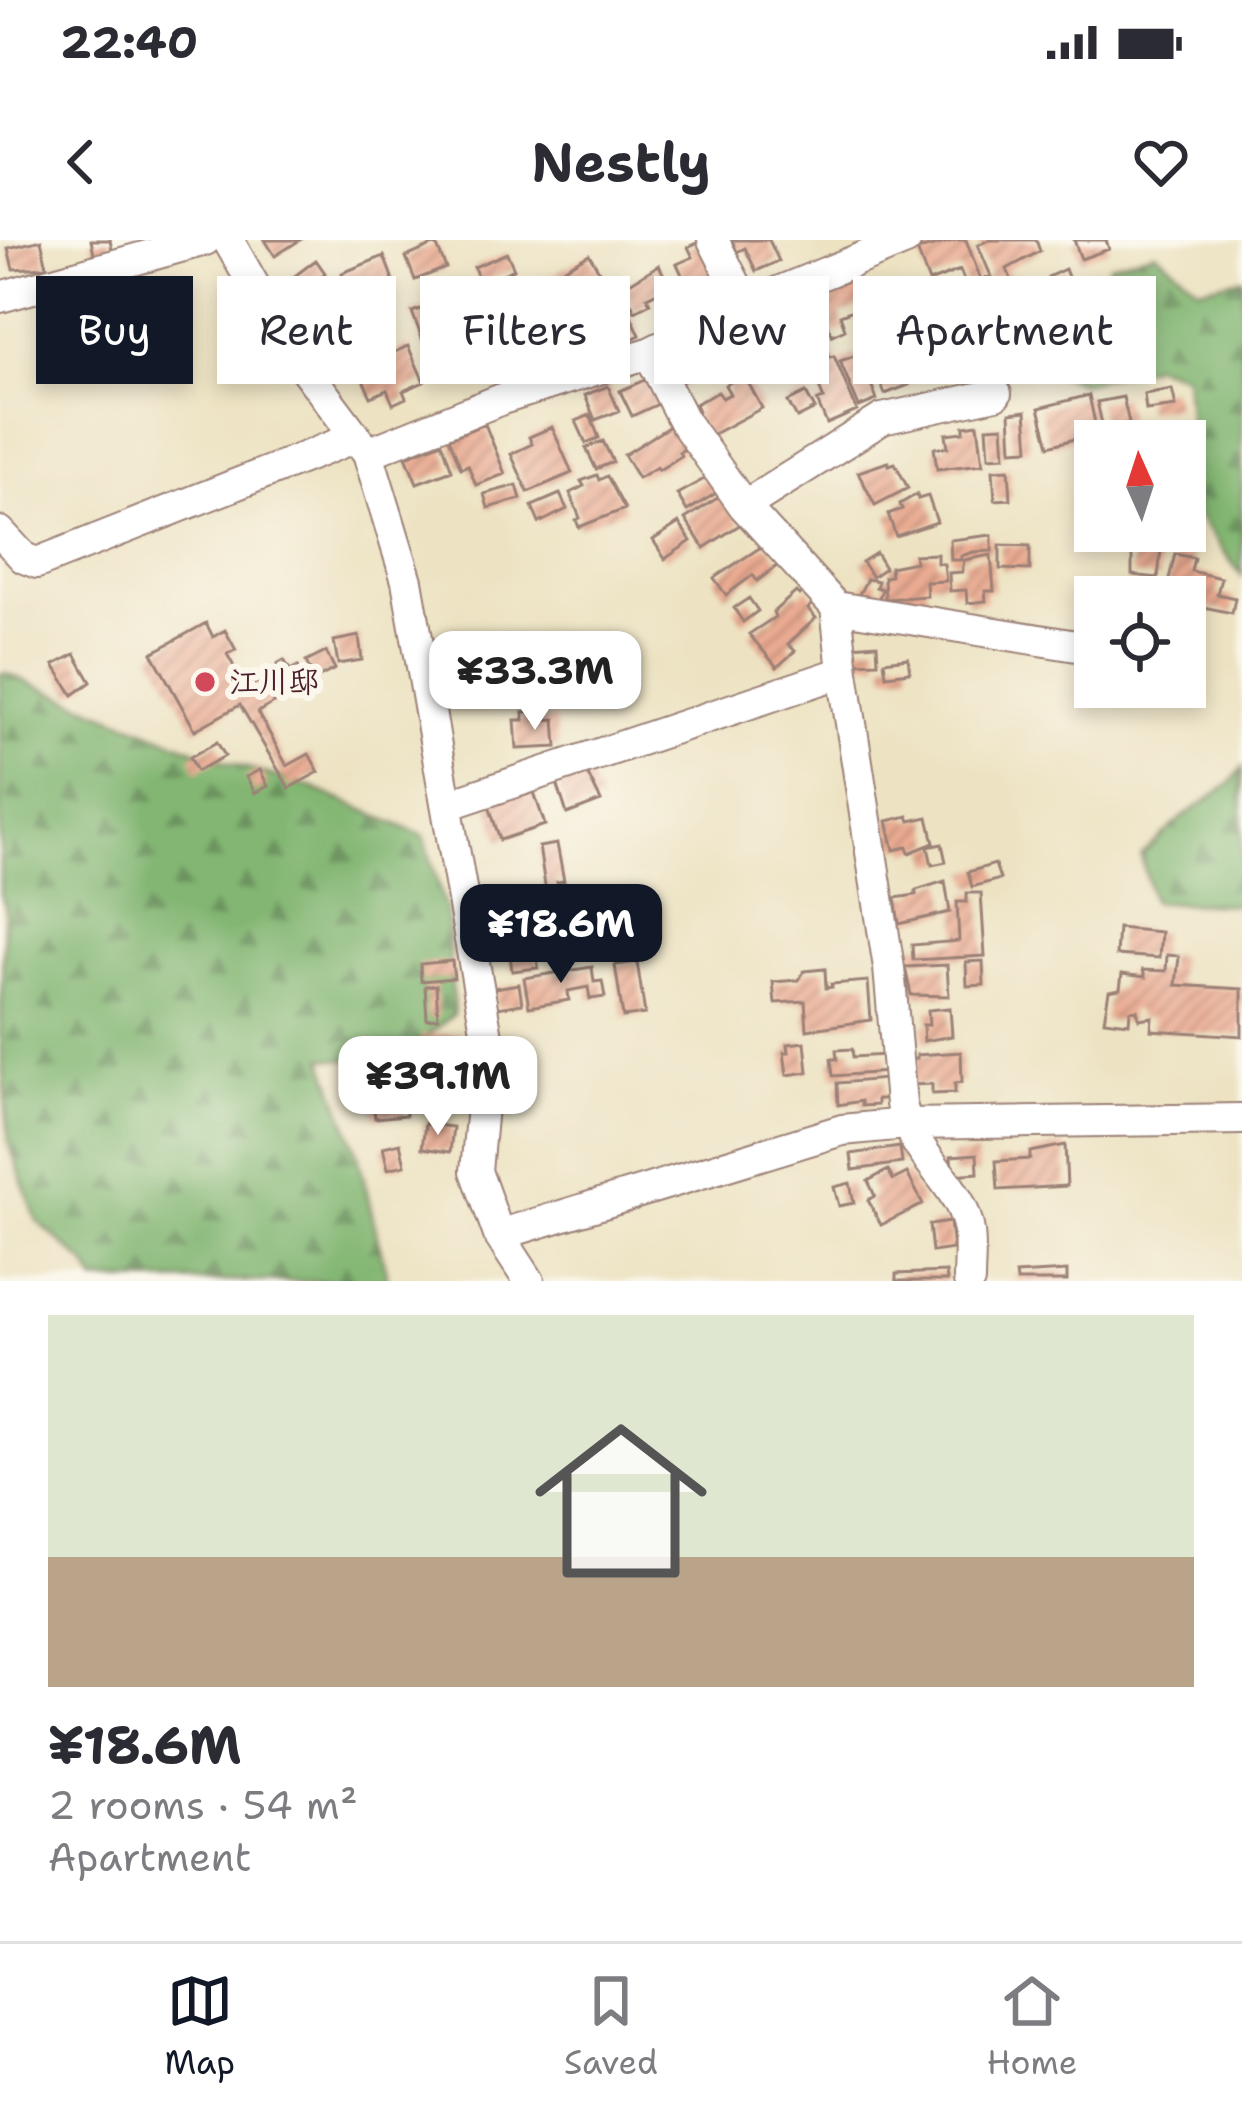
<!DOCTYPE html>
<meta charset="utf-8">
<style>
:root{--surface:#fff;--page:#f7f7f7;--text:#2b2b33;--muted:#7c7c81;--line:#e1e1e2;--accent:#111827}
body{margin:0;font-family:"Shantell Sans","Klee One",sans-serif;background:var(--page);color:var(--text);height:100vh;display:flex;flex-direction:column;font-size:45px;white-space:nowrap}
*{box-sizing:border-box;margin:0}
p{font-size:39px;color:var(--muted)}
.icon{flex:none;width:66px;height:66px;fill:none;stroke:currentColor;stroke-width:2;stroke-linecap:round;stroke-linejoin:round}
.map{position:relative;height:1041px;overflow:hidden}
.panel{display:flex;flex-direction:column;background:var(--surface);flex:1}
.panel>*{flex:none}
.banner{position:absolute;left:36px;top:36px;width:1170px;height:108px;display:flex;gap:24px}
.needle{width:78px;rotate:357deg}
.tools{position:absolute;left:1074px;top:180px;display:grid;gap:24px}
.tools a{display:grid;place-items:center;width:132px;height:132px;border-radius:0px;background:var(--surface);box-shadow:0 6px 18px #0003;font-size:60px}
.price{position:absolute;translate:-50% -102px;padding:0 27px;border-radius:24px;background:#fff;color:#222;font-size:39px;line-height:78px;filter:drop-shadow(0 3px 6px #0008)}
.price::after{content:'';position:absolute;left:50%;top:72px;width:36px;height:27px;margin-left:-18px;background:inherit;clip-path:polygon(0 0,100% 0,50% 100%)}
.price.selected{background:var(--accent);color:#fff}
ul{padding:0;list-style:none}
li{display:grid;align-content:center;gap:24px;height:636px;padding:0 48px}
li span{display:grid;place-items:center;height:372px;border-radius:0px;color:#555}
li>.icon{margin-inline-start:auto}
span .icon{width:216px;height:216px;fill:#fffc;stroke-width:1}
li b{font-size:51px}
.pill{padding:0 42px;border-radius:0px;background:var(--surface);box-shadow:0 6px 18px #0003;font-size:42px;line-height:108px}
.pill.selected{background:var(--accent);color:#fff}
.status{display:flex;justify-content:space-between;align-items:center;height:84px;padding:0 60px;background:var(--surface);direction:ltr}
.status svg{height:33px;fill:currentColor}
header{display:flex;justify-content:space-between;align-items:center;height:156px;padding:0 48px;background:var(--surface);font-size:54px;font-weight:700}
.menu{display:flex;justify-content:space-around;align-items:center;height:168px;border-top:3px solid var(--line);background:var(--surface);font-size:33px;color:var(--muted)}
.menu a{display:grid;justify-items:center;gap:6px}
.menu .selected{color:var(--accent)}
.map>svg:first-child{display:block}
.forest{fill:url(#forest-firs);stroke:#666a4e;stroke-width:3}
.building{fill:url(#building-hatch)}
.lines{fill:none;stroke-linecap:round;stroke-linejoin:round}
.minor-casing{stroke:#9c8177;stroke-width:34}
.minor{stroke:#fff;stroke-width:30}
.poi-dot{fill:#d1495b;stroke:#fbf7ec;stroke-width:4.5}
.labels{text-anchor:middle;stroke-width:12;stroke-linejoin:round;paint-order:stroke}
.poi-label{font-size:30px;font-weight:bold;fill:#4a1f2b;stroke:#fbf7ec;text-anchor:start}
</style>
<div class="status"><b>22:40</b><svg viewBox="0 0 49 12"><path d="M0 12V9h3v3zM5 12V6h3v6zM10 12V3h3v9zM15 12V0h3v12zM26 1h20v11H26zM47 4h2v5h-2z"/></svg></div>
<header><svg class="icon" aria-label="back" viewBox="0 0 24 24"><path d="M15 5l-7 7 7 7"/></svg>Nestly<svg class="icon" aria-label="heart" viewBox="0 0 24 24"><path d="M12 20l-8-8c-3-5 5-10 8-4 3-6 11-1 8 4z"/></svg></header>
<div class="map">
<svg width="1242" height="1041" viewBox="0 0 1242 1041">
<defs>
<pattern id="forest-firs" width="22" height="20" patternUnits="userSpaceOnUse" patternTransform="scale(3)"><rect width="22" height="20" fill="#82b672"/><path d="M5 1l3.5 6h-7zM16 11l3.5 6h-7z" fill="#6c935e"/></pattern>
<pattern id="building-hatch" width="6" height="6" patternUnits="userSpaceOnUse" patternTransform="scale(3)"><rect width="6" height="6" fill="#eaab92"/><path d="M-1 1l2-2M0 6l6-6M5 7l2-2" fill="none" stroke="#c08b77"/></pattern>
</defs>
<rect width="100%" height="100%" fill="#fbf7ec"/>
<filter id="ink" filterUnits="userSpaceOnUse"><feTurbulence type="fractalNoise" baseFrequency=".00833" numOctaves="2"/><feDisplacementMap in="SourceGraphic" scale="24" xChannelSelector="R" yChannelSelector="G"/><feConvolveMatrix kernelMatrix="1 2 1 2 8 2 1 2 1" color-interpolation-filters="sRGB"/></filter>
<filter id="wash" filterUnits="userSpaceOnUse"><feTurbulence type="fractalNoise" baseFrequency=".004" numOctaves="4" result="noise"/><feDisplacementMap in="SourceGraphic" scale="48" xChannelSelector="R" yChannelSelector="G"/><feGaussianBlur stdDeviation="2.7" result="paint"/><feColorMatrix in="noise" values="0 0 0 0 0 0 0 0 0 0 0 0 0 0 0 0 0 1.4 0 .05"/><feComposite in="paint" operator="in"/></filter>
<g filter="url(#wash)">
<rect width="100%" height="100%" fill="#ede3c3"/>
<path class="forest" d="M1156 12 1199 48 1242 38V336L1196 274 1185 135 1154 125 1081 143 1057 134 1047 113 1059 73 1081 67 1111 24Z
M5 433 220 520 311 547 424 596 446 671 454 774 395 822 323 818 358 915 388 1041H95L86 1024 37 981 9 903 0 799 5 665 0 655V434Z
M1242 528V665L1153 662 1141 616 1182 578 1230 544Z"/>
<g id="blocks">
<path class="building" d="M41 0 47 27 13 29 8 8Z
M91 0H110L113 15 95 19Z
M265 0H300L275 16Z
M703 0 727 50 696 65 677 24 693 17 688 7Z
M732 0H769L779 21 756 31 745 8 737 12Z
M957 0H966L981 40 966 45 960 30 929 42 917 10Z
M989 0H1036L1040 11 1007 29 1015 49 993 58 985 38 991 36 978 5Z
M1074 0H1106L1109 9 1081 19Z
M436 4 446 28 415 40 406 17Z
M507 13 514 29 480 44 474 27Z
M589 14 601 34 560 57 549 37Z
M384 16 396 48 373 57 371 50 351 57 342 33Z
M316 20 325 33 291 63 280 47Z
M659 25 669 46 647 57 650 63 635 71 623 47Z
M1065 29 1071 45 1054 52 1048 37Z
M855 38 866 65 840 75 845 89 832 95 815 53Z
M982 44 1004 97 960 115 964 126 949 132 930 88 946 82 948 87 963 81 965 86 971 83 961 59 967 56 965 50Z
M527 53 539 90 492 105 486 87 477 90 470 71Z
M802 54 813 78 801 84 790 59Z
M456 57 481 128 460 135 449 101 426 109 412 72Z
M340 65 355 97 339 104 325 72Z
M679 65 686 83 671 89 664 71Z
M628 69 640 95 623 103 611 76Z
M377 70 388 99 366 108 355 79Z
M883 79 893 106 877 112 867 84Z
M778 83 796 118 752 137 744 111 753 106 749 98Z
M325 94 346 131 332 138 311 101Z
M408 106 424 142 403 151 406 158 393 164 387 150 371 157 358 129Z
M703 106 706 113 701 115 708 129 679 143 669 123Z
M827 112 829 117 834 116 857 171 827 184 817 161 824 159 812 130 821 126 816 116Z
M857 115 862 128 869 125 875 139 870 141 877 160 859 167 840 121Z
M898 117 909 145 885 154 874 127Z
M744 135 762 168 706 198 693 173 698 171 695 164 718 152 722 158 730 154 725 145Z
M647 139 658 164 632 176 620 151Z
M608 146 619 171 595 180 585 155Z
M1172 149 1176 166 1146 170 1144 154Z
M806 153 815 169 797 178 788 162Z
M1089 155 1097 193 1049 206 1039 168Z
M1123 157 1129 183 1103 188 1097 162Z
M1026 171 1029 209 1012 210 1010 173Z
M590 175 599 198 586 203 576 181Z
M485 184 505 234 476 245 468 225 461 228 449 198Z
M673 184 687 208 679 212 681 216 659 230 657 227 638 238 624 215Z
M978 184 983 224 937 229 934 208 948 207 946 194 964 192V186Z
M1003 186 1005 216 989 217 987 187Z
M552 187 572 233 528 252 511 214 532 204 529 197Z
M603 201 613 222 596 229 586 208Z
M442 202 452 230 417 243 406 216Z
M888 222 889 225 895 223 908 248 875 265 858 232Z
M1009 229 1011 259 995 260 993 230Z
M597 235 599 240 607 236 625 269 579 287 576 280 580 278 570 253 584 246 581 241Z
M708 237 718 252 687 271 677 254Z
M517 245 521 259 488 268 484 254Z
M560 254 567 269 539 283 532 266Z
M917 254 918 259 928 256 937 282 896 296 888 274 902 269 900 264Z
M722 255 741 284 704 308 685 279Z
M679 283 691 301 665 319 653 300Z
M1125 291H1163L1158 338 1132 335V300L1124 299Z
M1177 291 1196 296 1191 309 1172 303Z
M992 295V311L973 312 961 316V320H951L950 300Z
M767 303 781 323 757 341 753 335 726 355 714 338Z
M1000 305 1030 306V330L1000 329Z
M876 313 885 328 872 337 862 322Z
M937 314V323L944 324 946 341 926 342 927 356 885 359 884 337 891 336 890 327 915 322 914 315Z
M1175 314 1194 318 1191 331 1221 338 1217 354 1235 358 1232 373 1185 363V357L1166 352Z
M991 315 994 351H985L986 361 967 363 966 350 950 351 949 333 962 332 964 320Z
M867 339 878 341 876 347 882 349 878 361 858 356Z
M808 347 815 360 808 369 816 378 788 404 795 411 777 427 749 394 775 377 773 372 796 352 799 355Z
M749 358 758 371 743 382 734 368Z
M206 383 213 397 225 390 236 410 227 414 246 448 280 430 277 424 284 420 290 430 298 426 308 444 258 472 287 526 309 514 319 532 289 548 240 465 195 490 152 413Z
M1186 392 1204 395 1200 416 1185 413Z
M359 396 362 420 338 424 334 401Z
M877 404 878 422 853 423 851 406Z
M326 412 335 429 315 439 306 422Z
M75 414 91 442 73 455 54 425Z
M908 418 910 432 886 435 884 421Z
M523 472H535V480L555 479 557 507 517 509 515 480H524Z
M217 502 225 516 197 531 190 517Z
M260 530 268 546 255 553 246 537Z
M587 533 601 561 567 574 557 543Z
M521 548 523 556 534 552 545 585 500 600 489 566Z
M908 576 910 581 928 577 934 603 909 613 907 607 894 610 887 581Z
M557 604 564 641 557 642 558 650 546 652 539 607Z
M942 604 946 622 932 625 928 607Z
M995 624 1000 639 972 647 968 632Z
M945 641 950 672 899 684 895 658 916 655V650Z
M967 653H981L985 716 913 720 912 705 959 701 957 662H967Z
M568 655 573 684 528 691 523 663Z
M1118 688 1161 692 1159 718 1116 715Z
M537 711 538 728 512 731 510 714Z
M1167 715 1179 716 1176 745 1242 749V796L1151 790 1152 777 1139 779 1137 770 1130 771 1129 783 1104 780 1109 751 1120 749 1122 734 1145 737 1143 730 1166 731Z
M452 721 454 738 421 741 420 724Z
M983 721 984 745 967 746 966 722Z
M637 722 645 774 623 777 615 725Z
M947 725 949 756 911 755 905 727Z
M592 727 594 742 602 741 605 757 590 759 588 747 568 751 569 760 529 767 524 738Z
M825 729 826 748 832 747 831 744 868 741 871 780 807 790 805 761 775 763 773 742 799 740 804 731Z
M519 744 522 764 497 768 494 748Z
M436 745 438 778 427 779 425 746Z
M950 768 952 796 924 801 923 785H929L928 770Z
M460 794 461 813 422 815 421 795Z
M805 802 808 832 787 835 784 812H789L788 804Z
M852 809 853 817 886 815 887 832 833 836 831 819H837L836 810Z
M961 812 962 842 955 843V853L932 854V844L913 845 912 819H917V815Z
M363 825 364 840 386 838 388 847 403 845 406 875 375 878 372 853 358 854 355 826Z
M885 839 886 859H877V865L861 866V861L838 865 837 843Z
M425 884 453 887 450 912 422 908Z
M400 903 405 925 388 929 383 907Z
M1065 905 1067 946 998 950 996 921 1030 919V912Z
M900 907 902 923 853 930 851 914Z
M977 914 978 933 952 935 951 916Z
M888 930 893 940 907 933 923 964 881 985 868 960 875 956 868 941Z
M850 943 854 963 839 966 834 947Z
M950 982 953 1009 932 1012 929 985Z
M1067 1031V1041H1017L1016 1034Z
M946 1032 947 1041H896V1034Z"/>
</g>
</g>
<g filter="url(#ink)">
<use href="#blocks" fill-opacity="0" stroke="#9c8177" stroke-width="3"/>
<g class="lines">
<g class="minor-casing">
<path id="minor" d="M228 0 290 109 368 213 407 341 488 802 476 931 499 995 529 1041
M713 0 746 65
M0 57 205 0
M649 113 683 180 744 266 836 367 843 432 889 728 901 864C913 916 955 939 967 982 972 1000 969 1023 969 1041
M368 213 502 159 649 113 746 65 906 0
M744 266 882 179 996 154
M0 292 24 318 37 323 356 197
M836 367 1095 409
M447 565 843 432
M499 995 842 890 906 884 1242 879"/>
</g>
<use href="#minor" class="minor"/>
</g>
</g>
<circle class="poi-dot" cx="205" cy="442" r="12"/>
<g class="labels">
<g class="poi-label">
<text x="229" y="452">江川邸</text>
</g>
</g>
</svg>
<div class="tools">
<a><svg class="needle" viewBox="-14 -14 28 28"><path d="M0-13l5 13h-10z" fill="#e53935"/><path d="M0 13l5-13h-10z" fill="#7c7c81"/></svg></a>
<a><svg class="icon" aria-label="locate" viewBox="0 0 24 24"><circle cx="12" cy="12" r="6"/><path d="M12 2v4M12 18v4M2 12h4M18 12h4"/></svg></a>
</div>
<b class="price" style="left:535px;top:493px">¥33.3M</b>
<b class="price selected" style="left:561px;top:746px">¥18.6M</b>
<b class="price" style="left:438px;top:898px">¥39.1M</b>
<div class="banner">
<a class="pill selected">Buy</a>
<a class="pill">Rent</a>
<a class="pill">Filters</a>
<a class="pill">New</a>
<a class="pill">Apartment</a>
</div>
</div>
<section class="panel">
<ul>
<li><span style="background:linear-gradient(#dfe7d0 65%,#b9a48a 0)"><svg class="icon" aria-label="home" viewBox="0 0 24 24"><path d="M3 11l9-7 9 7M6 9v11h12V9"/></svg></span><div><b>¥18.6M</b><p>2 rooms · 54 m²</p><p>Apartment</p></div></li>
</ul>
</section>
<nav class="menu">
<a class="selected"><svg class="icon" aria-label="map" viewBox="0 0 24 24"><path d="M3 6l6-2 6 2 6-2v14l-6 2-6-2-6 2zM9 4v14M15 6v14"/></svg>Map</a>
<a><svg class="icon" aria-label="saved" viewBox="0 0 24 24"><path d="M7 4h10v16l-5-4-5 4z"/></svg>Saved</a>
<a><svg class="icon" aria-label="home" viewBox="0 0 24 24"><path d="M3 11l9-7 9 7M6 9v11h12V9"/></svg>Home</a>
</nav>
